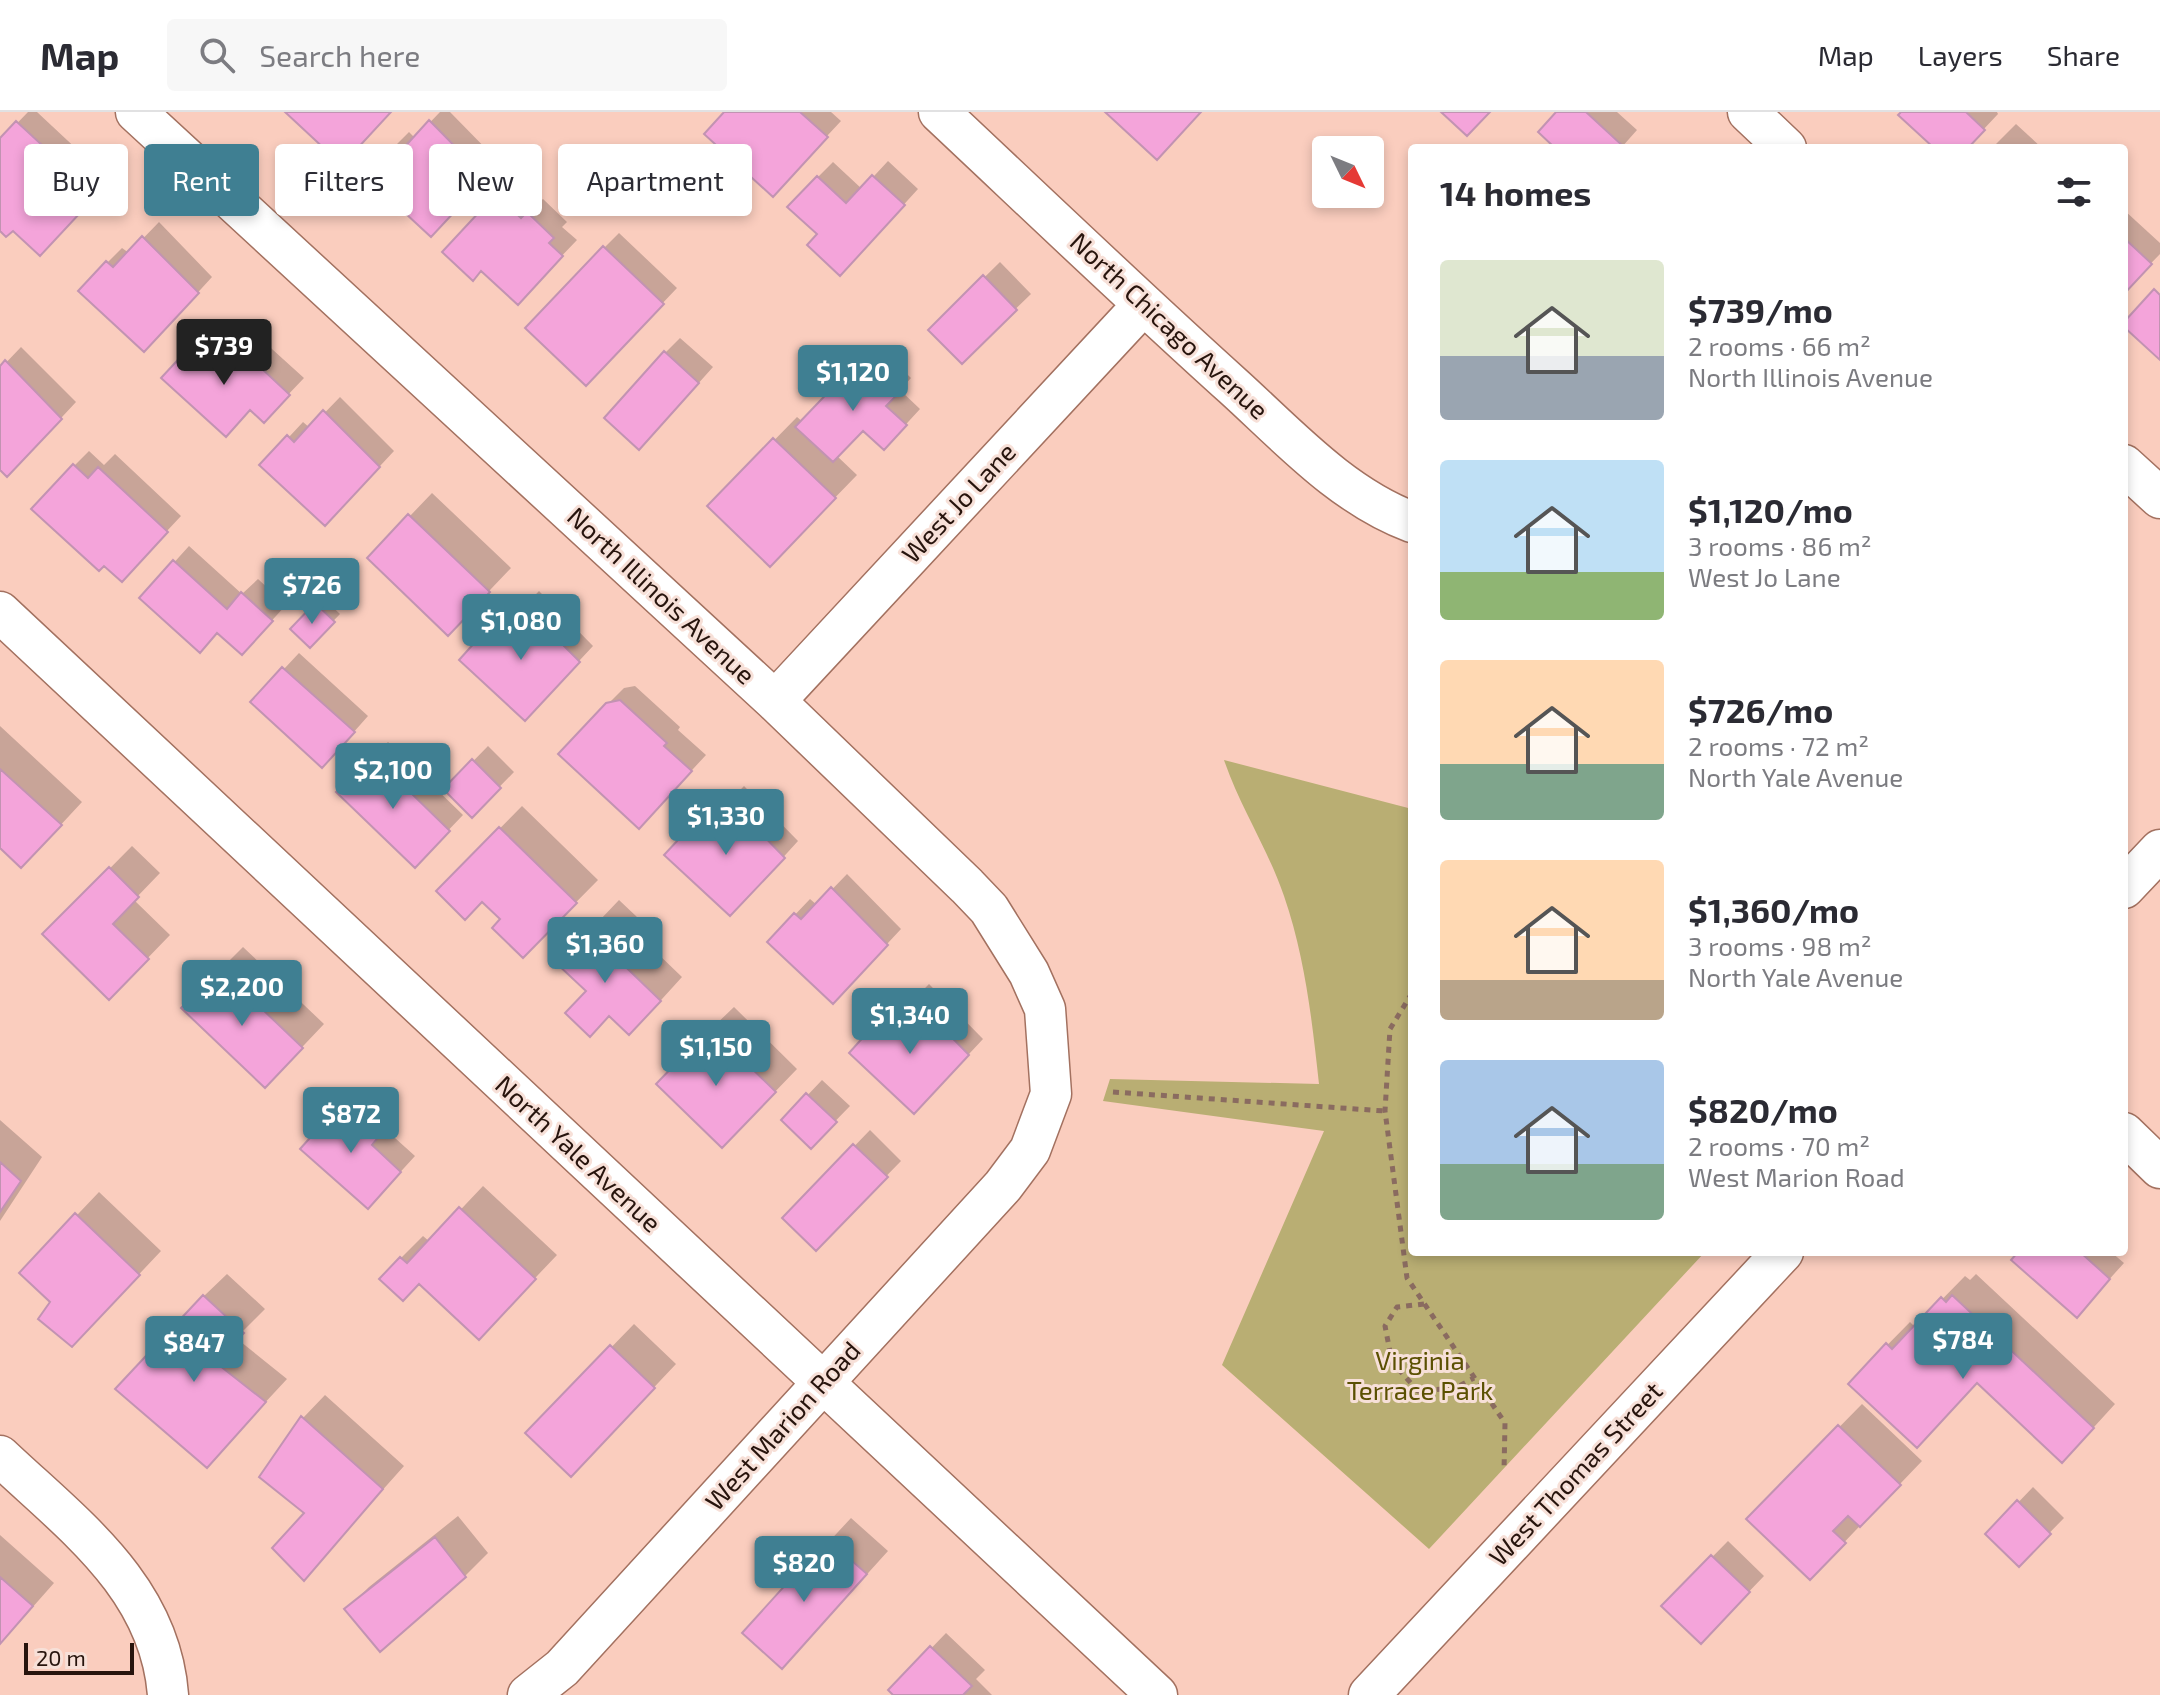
<!DOCTYPE html>
<meta charset="utf-8">
<style>
:root{--surface:#fff;--page:#f7f7f7;--text:#2b2b33;--muted:#7c7c81;--line:#e1e1e2;--accent:#3f7f92}
body{margin:0;font-family:"Exo 2",sans-serif;background:var(--page);color:var(--text);height:100vh;display:flex;flex-direction:column;font-size:30px;white-space:nowrap}
*{box-sizing:border-box;margin:0}
p{font-size:26px;color:var(--muted)}
.icon{flex:none;width:44px;height:44px;fill:none;stroke:currentColor;stroke-width:2;stroke-linecap:round;stroke-linejoin:round}
.map{position:relative;flex:1;overflow:hidden}
.panel{position:absolute;left:1408px;top:32px;width:720px;height:1112px;display:flex;flex-direction:column;background:var(--surface);border-radius:8px;box-shadow:0 4px 12px #0003}
.panel>*{flex:none}
.banner{position:absolute;left:24px;top:32px;width:760px;height:72px;display:flex;gap:16px}
.needle{width:52px;rotate:133deg}
.tools{position:absolute;left:1312px;top:24px;display:grid;gap:16px}
.tools a{display:grid;place-items:center;width:72px;height:72px;border-radius:8px;background:var(--surface);box-shadow:0 4px 12px #0003;font-size:40px}
.scale{position:absolute;left:24px;bottom:20px;width:110px;box-sizing:border-box;padding-left:8px;border:4px solid #27140d;border-top:0;font-size:22px;line-height:28px;white-space:nowrap;color:#27140d;-webkit-text-stroke:6px #f7e0d8;paint-order:stroke}
.price{position:absolute;translate:-50% -68px;padding:0 18px;border-radius:8px;background:var(--accent);color:#fff;font-size:26px;line-height:52px;filter:drop-shadow(0 2px 4px #0008)}
.price::after{content:'';position:absolute;left:50%;top:48px;width:24px;height:18px;margin-left:-12px;background:inherit;clip-path:polygon(0 0,100% 0,50% 100%)}
.price.on{background:#222;color:#fff}
ul{padding:0;list-style:none}
li{display:flex;align-items:center;gap:24px;height:200px;padding:0 32px}
li span{display:grid;place-items:center;flex:none;width:224px;height:160px;border-radius:8px;color:#555}
li>.icon{margin-inline-start:auto}
span .icon{width:96px;height:96px;fill:#fffc;stroke-width:1}
li b{font-size:34px}
h2{display:flex;justify-content:space-between;align-items:center;height:96px;padding:0 32px;font-size:34px}
.chip{padding:0 28px;border-radius:8px;background:var(--surface);box-shadow:0 4px 12px #0003;font-size:28px;line-height:72px}
.chip.on{background:var(--accent);color:#fff}
header{display:flex;align-items:center;gap:48px;box-sizing:border-box;height:112px;padding:0 40px;background:var(--surface);border-bottom:2px solid var(--line)}
header strong{font-size:38px}
nav{display:flex;gap:44px;margin-inline-start:auto;font-size:28px}
.search{width:560px;height:72px;background:var(--page);display:flex;align-items:center;gap:20px;box-sizing:border-box;padding:0 28px;border-radius:8px;color:var(--muted);font-size:30px}
.map>svg:first-child{display:block}
.green{fill:#b9ae73}
.shadow{fill:#0003}
.building{fill:#f4a4da;stroke:#c293b2;stroke-width:2}
.lines{fill:none;stroke-linecap:round;stroke-linejoin:round}
.minor-casing{stroke:#a37160;stroke-width:43}
.path{stroke:#8a6b60;stroke-width:5;stroke-dasharray:6 6;stroke-linecap:butt}
.minor{stroke:#fff;stroke-width:40}
.labels{text-anchor:middle;stroke-width:6;stroke-linejoin:round;paint-order:stroke}
.street-label{font-size:26px;fill:#27140d;stroke:#f7e0d8}
.park-label{font-size:26px;fill:#5b5002;stroke:#f7e0d8}
</style>
<header>
<strong>Map</strong>
<div class="search"><svg class="icon" aria-label="search" viewBox="0 0 24 24"><circle cx="10" cy="10" r="6"/><path d="M15 15l6 6"/></svg>Search here</div>
<nav><a>Map</a><a>Layers</a><a>Share</a></nav>
</header>
<div class="map">
<svg width="2160" height="1583" viewBox="0 0 2160 1583">
<rect width="100%" height="100%" fill="#facdbe"/>
<path class="green" d="M1224 648 1412 697V1140H1705L1429 1437 1222 1253 1324 1019 1103 989 1110 967 1319 972C1312 908 1305 845 1284 784 1268 737 1240 695 1224 648Z"/>
<path class="shadow" d="M28 0H37L82 42 80 44 107 70 55 127 13 116 0 117V29Z
M440 0H450L499 50 446 108 394 35 409 20 415 26Z
M727 0H831L841 9 787 67Z
M1559 0H1617L1637 18 1621 36H1558L1541 20Z
M1904 0H1997L1998 2 1966 36H1937Z
M2016 12 2042 36H1992Z
M888 49 918 77 855 146 820 122 818 65 833 50 862 77Z
M512 69 537 92 543 87 567 110 562 115 577 128 532 175 498 84Z
M2124 98 2160 131V142L2124 179Z
M159 110 212 165 159 223 108 150 122 136 129 141Z
M619 121 677 176 601 256 604 136Z
M1000 150 1031 182 962 249 931 218Z
M217 210 250 240 262 228 304 266 264 308 202 224Z
M680 226 713 255 654 321 665 241Z
M877 233 911 266 900 278 920 297 898 321 863 317 837 344 857 363 792 430 710 394 797 305 803 310Z
M21 235 76 290 22 348 0 356V257Z
M340 285 394 339 340 397 289 325 303 310 310 316Z
M89 339 104 353 115 342 181 404 136 452 74 354Z
M432 381 511 456 471 498 410 404Z
M189 434 242 482 258 467 286 493 256 526 218 519 142 486Z
M539 479 593 534 539 592 487 519 502 505 509 510Z
M323 486 340 502 310 533 293 517Z
M299 541 368 604 337 639 253 590Z
M635 574 680 615 678 618 706 643 654 699 608 592 624 576Z
M0 614 82 690 44 731 0 734Z
M388 630 463 703 415 753 339 680Z
M488 634 514 660 472 703 446 677Z
M744 674 798 729 745 787 693 714 708 700 714 705Z
M522 694 598 768 523 844 503 807 482 787 438 779Z
M132 734 160 761 134 788 170 823 109 886 45 822Z
M847 762 901 817 848 874 769 830 810 787 817 793Z
M619 788 637 805 629 814 682 865 652 898 589 879 559 851Z
M243 835 324 912 287 951 220 858Z
M929 872 983 927 929 985 877 913 892 898 898 904Z
M734 895 797 957 745 1011 711 917Z
M822 968 850 994 811 1034 784 1008Z
M359 976 393 1007 385 1017 415 1044 383 1079 344 991Z
M0 1008 42 1045 0 1109Z
M870 1018 901 1049 816 1136 785 1106Z
M483 1074 557 1143 479 1225 401 1146 423 1124 430 1130Z
M99 1080 161 1139 94 1210 22 1161Z
M2020 1140H2111L2124 1151 2077 1203Z
M227 1162 265 1197 236 1226 287 1267 207 1353 204 1184Z
M1976 1162 2115 1292 2084 1326 1978 1269 1850 1271 1910 1210 1915 1215 1965 1164 1970 1168Z
M634 1212 676 1252 593 1340 528 1321Z
M325 1283 404 1354 304 1466 307 1401 303 1306Z
M1862 1292 1922 1349 1832 1443 1749 1407Z
M2033 1375 2064 1406 2019 1452 1988 1422Z
M458 1404 488 1441 465 1464 346 1498 369 1475Z
M851 1406 888 1439 804 1532 744 1521Z
M0 1423 54 1471 0 1532Z
M1728 1429 1764 1464 1716 1514 1664 1494Z
M946 1521 985 1558 976 1567 992 1583H896L891 1578Z"/>
<path class="building" d="M285 0H391L342 53Z
M724 0H800L828 25 773 85 704 22Z
M1105 0H1201L1157 48Z
M1441 0H1490L1467 24Z
M1556 0H1586L1624 35 1555 36 1538 20Z
M1901 0H1966L1985 18 1968 36H1934L1898 3Z
M429 8 486 66 431 125 365 64 393 34 400 40Z
M16 9 69 58 66 60 94 86 40 144 13 119 6 125 0 119V26Z
M872 63 905 93 840 164 807 133 817 122 787 95 817 64 846 91Z
M496 82 521 106 527 100 554 126 549 131 563 144 518 193 481 159 473 169 442 140Z
M142 124 199 181 144 240 78 179 106 149 113 155Z
M2124 126 2152 152 2124 182Z
M603 134 664 192 586 274 525 216Z
M983 163 1017 198 962 252 928 218Z
M2154 177 2160 183V248L2124 215V210Z
M201 223 234 254 245 241 290 283 264 311 250 298 226 325 161 266Z
M664 239 699 271 639 338 604 306Z
M861 246 898 282 886 294 907 313 884 338 863 319 833 350 795 315Z
M5 248 62 307 7 365 0 358V254Z
M323 298 380 355 325 414 259 353 287 323 294 330Z
M773 326 836 386 770 455 707 394Z
M73 352 88 366 98 355 168 420 122 470 104 454 99 459 31 397Z
M408 402 490 480 448 524 367 446Z
M173 448 227 497 241 480 273 509 242 543 217 521 200 541 139 486Z
M315 491 335 510 310 536 290 517Z
M523 493 580 550 525 609 459 548 486 518 493 524Z
M282 555 355 620 322 656 250 590Z
M620 588 667 631 664 634 692 659 639 717 558 642 606 591Z
M372 643 450 719 415 756 336 680Z
M472 647 501 676 472 706 443 677Z
M0 657 62 713 21 756 0 736Z
M728 687 785 746 730 804 664 743 692 713 698 719Z
M499 715 577 791 523 846 492 816 500 807 482 790 465 808 436 779Z
M109 755 139 785 113 812 149 847 109 888 42 822Z
M831 775 888 833 833 892 767 830 794 801 801 807Z
M595 809 616 829 608 838 661 889 629 923 609 904 590 925 565 901 586 879 556 851Z
M219 856 303 936 265 976 181 896Z
M913 886 969 943 914 1002 849 941 876 911 883 918Z
M710 916 776 980 722 1036 656 972Z
M806 981 837 1010 811 1037 781 1008Z
M343 989 380 1023 372 1033 401 1060 368 1097 300 1037Z
M853 1032 888 1065 816 1139 782 1106Z
M0 1050 21 1069 0 1100Z
M459 1095 536 1167 479 1228 419 1172 403 1189 379 1167 400 1145 407 1151Z
M75 1101 140 1163 72 1235 38 1207 50 1190 19 1161Z
M2018 1140H2080L2110 1167 2077 1206 2011 1148Z
M203 1183 244 1221 215 1250 266 1290 207 1356 115 1277Z
M1952 1183 2094 1316 2062 1351 1977 1271 1917 1336 1848 1272 1886 1231 1892 1237 1941 1185 1946 1190Z
M610 1233 655 1276 571 1365 525 1321Z
M301 1304 383 1377 304 1469 272 1436 304 1401 259 1365Z
M1838 1313 1901 1373 1860 1415 1848 1404 1833 1419 1846 1431 1810 1468 1746 1407Z
M2017 1388 2051 1422 2019 1455 1985 1422Z
M435 1425 466 1465 380 1540 344 1497Z
M827 1427 867 1462 782 1557 742 1521Z
M1711 1443 1750 1480 1701 1532 1661 1494Z
M0 1465 33 1494 0 1532Z
M930 1534 972 1574 963 1583H893L888 1578Z"/>
<g class="lines">
<g class="minor-casing">
<path id="minor" d="M136 0 775 589 967 774 989 797 1029 861 1045 897 1051 982 1030 1038 1003 1074 562 1556 528 1583
M939 0C1037 92 1134 185 1234 275 1288 324 1342 384 1412 410
M1748 0 1786 36
M2124 353 2160 386
M0 500 1157 1583
M775 589 1143 193
M2124 776 2160 738
M2124 1021 2160 1056
M0 1344C73 1413 160 1475 168 1583
M1369 1583 1783 1140"/>
</g>
<path class="path" d="M1412 881 1390 917 1385 999 1407 1166 1505 1311 1504 1359
M1113 980 1385 999
M1424 1192 1397 1195 1385 1214 1392 1250 1418 1279 1455 1276 1474 1266"/>
<use href="#minor" class="minor"/>
</g>
<g class="labels">
<g class="street-label">
<text transform="translate(1169 214) rotate(43)" y="9">North Chicago Avenue</text>
<text transform="translate(959 391) rotate(-47)" y="9">West Jo Lane</text>
<text transform="translate(661 484) rotate(43)" y="9">North Illinois Avenue</text>
<text transform="translate(578 1042) rotate(43)" y="9">North Yale Avenue</text>
<text transform="translate(783 1314) rotate(-48)" y="9">West Marion Road</text>
<text transform="translate(1576 1362) rotate(-47)" y="9">West Thomas Street</text>
</g>
<g class="park-label">
<text x="1420" y="1258">Virginia<tspan x="1420" dy="30">Terrace Park</tspan></text>
</g>
</g>
</svg>
<div class="tools">
<a><svg class="needle" viewBox="-14 -14 28 28"><path d="M0-13l5 13h-10z" fill="#e53935"/><path d="M0 13l5-13h-10z" fill="#7c7c81"/></svg></a>
</div>
<div class="scale">20 m</div>
<b class="price on" style="left:224px;top:275px">$739</b>
<b class="price" style="left:853px;top:301px">$1,120</b>
<b class="price" style="left:312px;top:514px">$726</b>
<b class="price" style="left:521px;top:550px">$1,080</b>
<b class="price" style="left:393px;top:699px">$2,100</b>
<b class="price" style="left:726px;top:745px">$1,330</b>
<b class="price" style="left:605px;top:873px">$1,360</b>
<b class="price" style="left:242px;top:916px">$2,200</b>
<b class="price" style="left:910px;top:944px">$1,340</b>
<b class="price" style="left:716px;top:976px">$1,150</b>
<b class="price" style="left:351px;top:1043px">$872</b>
<b class="price" style="left:1963px;top:1269px">$784</b>
<b class="price" style="left:194px;top:1272px">$847</b>
<b class="price" style="left:804px;top:1492px">$820</b>
<div class="banner">
<a class="chip">Buy</a>
<a class="chip on">Rent</a>
<a class="chip">Filters</a>
<a class="chip">New</a>
<a class="chip">Apartment</a>
</div>
<section class="panel">
<h2>14 homes<svg class="icon" aria-label="filters" viewBox="0 0 24 24"><path d="M4 7h16M4 17h16"/><circle cx="9" cy="7" r="2"/><circle cx="15" cy="17" r="2"/></svg></h2>
<ul>
<li><span style="background:linear-gradient(#dfe7d0 60%,#9aa5b1 0)"><svg class="icon" aria-label="home" viewBox="0 0 24 24"><path d="M3 11l9-7 9 7M6 9v11h12V9"/></svg></span><div><b>$739/mo</b><p>2 rooms · 66 m²</p><p>North Illinois Avenue</p></div></li>
<li><span style="background:linear-gradient(#bfe0f5 70%,#8fb573 0)"><svg class="icon" aria-label="home" viewBox="0 0 24 24"><path d="M3 11l9-7 9 7M6 9v11h12V9"/></svg></span><div><b>$1,120/mo</b><p>3 rooms · 86 m²</p><p>West Jo Lane</p></div></li>
<li><span style="background:linear-gradient(#ffd9b3 65%,#7fa58c 0)"><svg class="icon" aria-label="home" viewBox="0 0 24 24"><path d="M3 11l9-7 9 7M6 9v11h12V9"/></svg></span><div><b>$726/mo</b><p>2 rooms · 72 m²</p><p>North Yale Avenue</p></div></li>
<li><span style="background:linear-gradient(#ffd9b3 75%,#b9a48a 0)"><svg class="icon" aria-label="home" viewBox="0 0 24 24"><path d="M3 11l9-7 9 7M6 9v11h12V9"/></svg></span><div><b>$1,360/mo</b><p>3 rooms · 98 m²</p><p>North Yale Avenue</p></div></li>
<li><span style="background:linear-gradient(#a9c7e8 65%,#7fa58c 0)"><svg class="icon" aria-label="home" viewBox="0 0 24 24"><path d="M3 11l9-7 9 7M6 9v11h12V9"/></svg></span><div><b>$820/mo</b><p>2 rooms · 70 m²</p><p>West Marion Road</p></div></li>
</ul>
</section>
</div>
